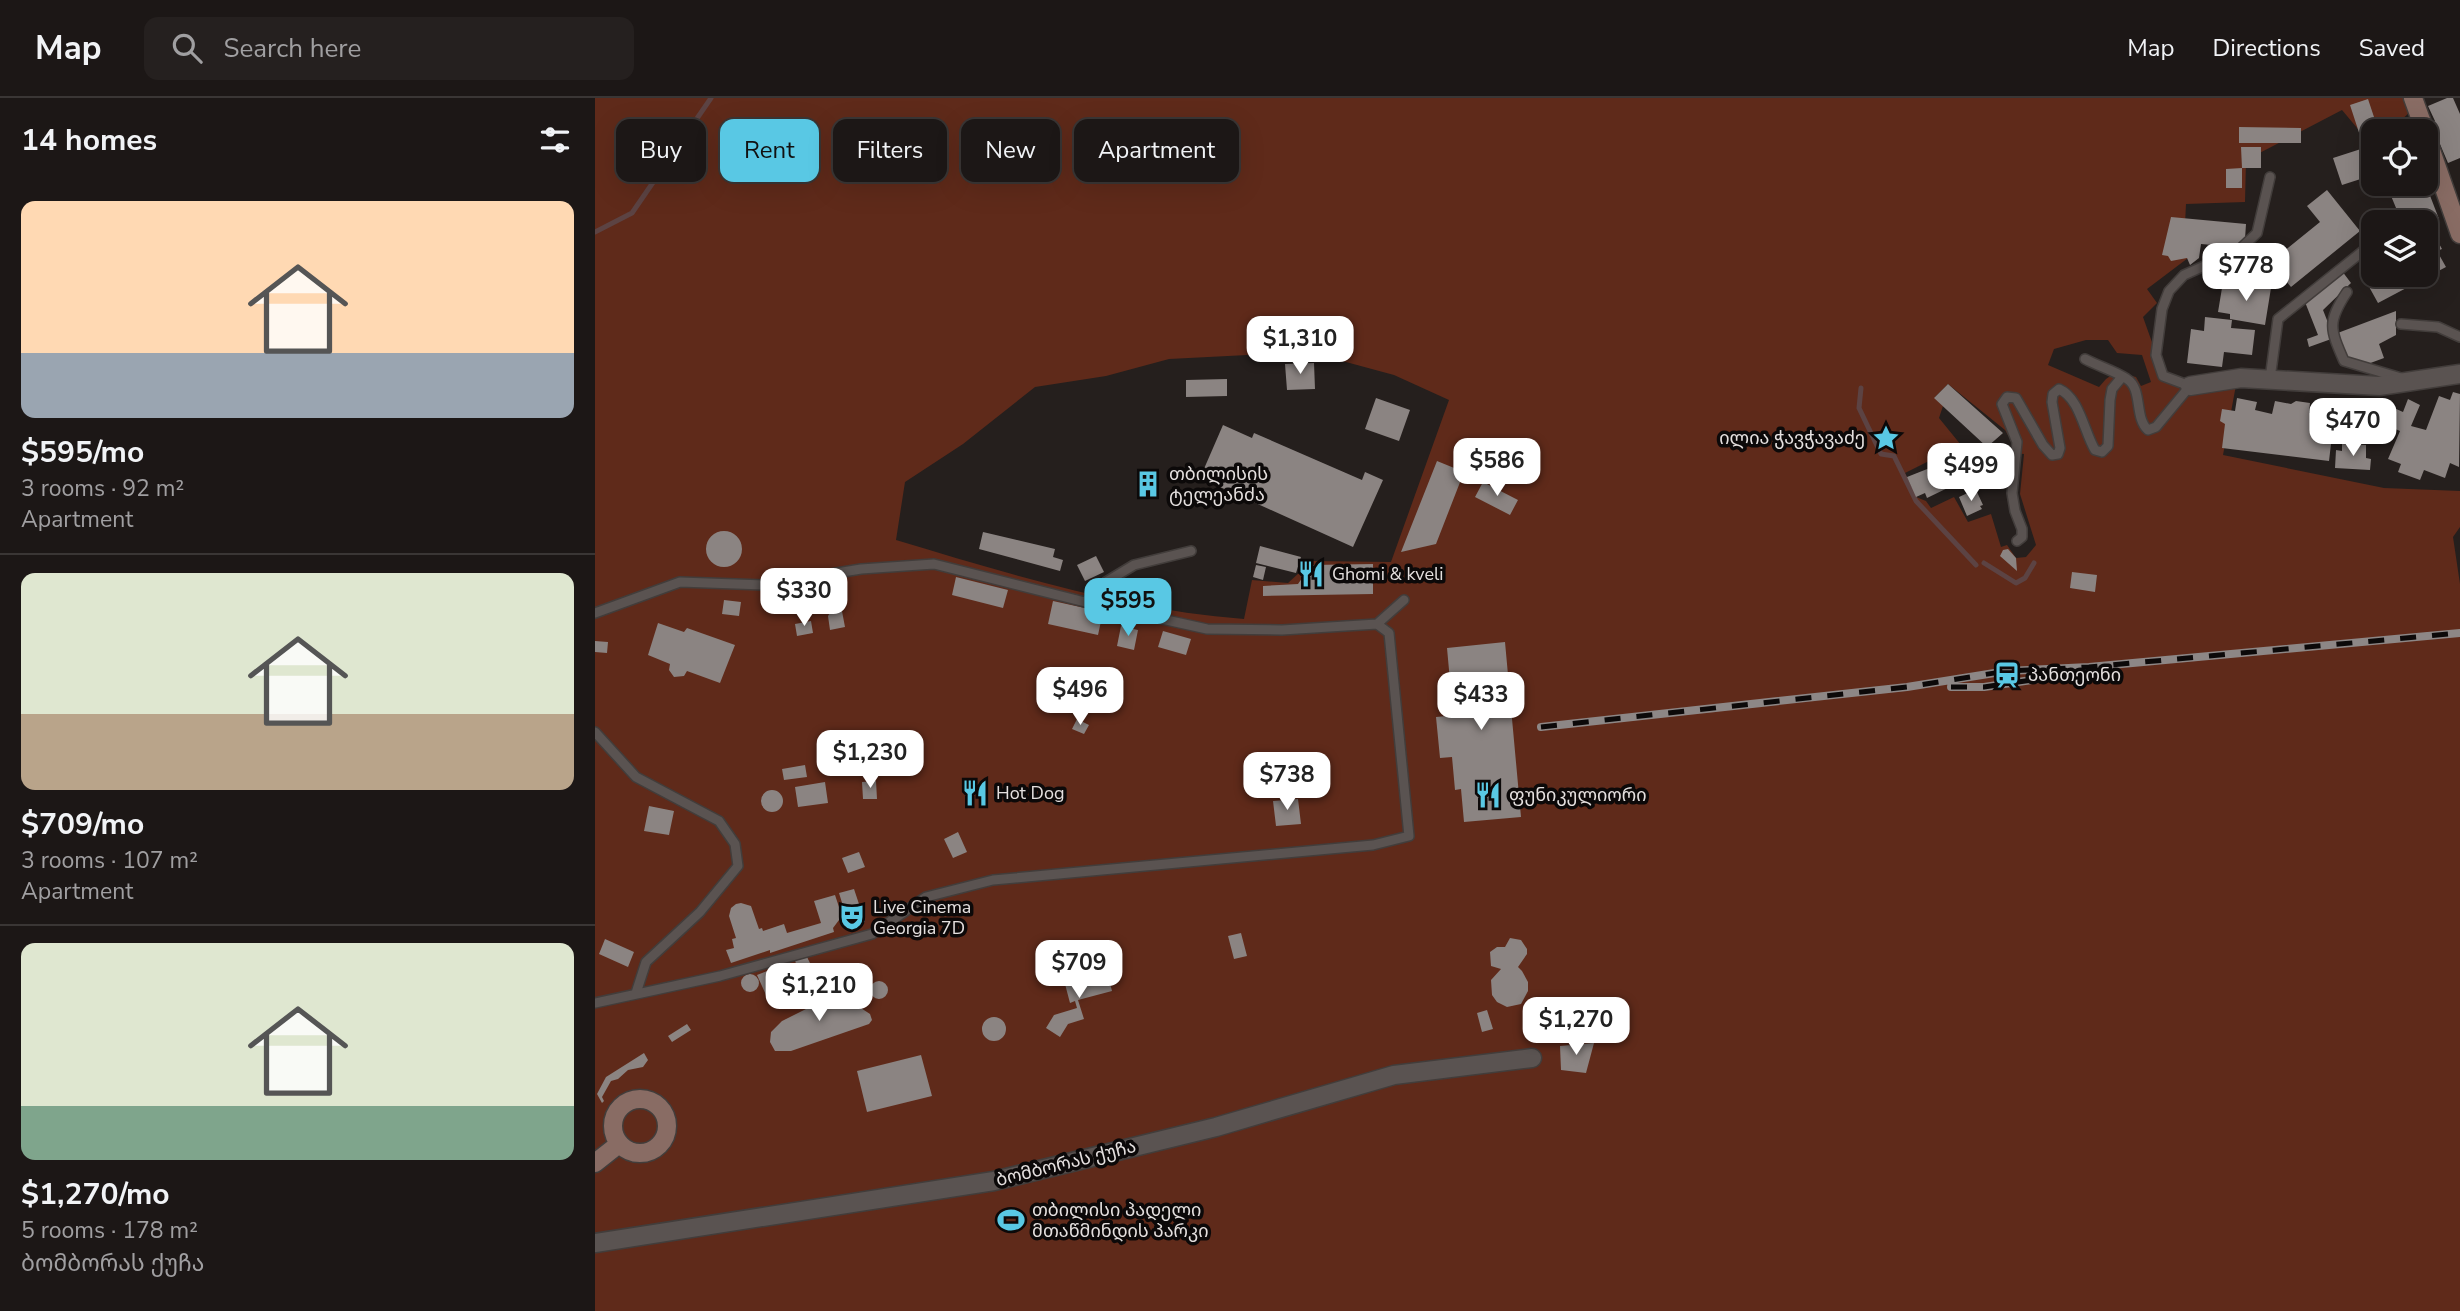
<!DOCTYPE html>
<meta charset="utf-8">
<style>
:root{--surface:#1c1716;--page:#25201f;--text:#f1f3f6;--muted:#a09fa1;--line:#3a3635;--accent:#59c8e4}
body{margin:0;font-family:"Nunito Sans","Noto Sans Georgian",sans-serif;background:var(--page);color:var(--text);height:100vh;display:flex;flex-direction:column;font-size:26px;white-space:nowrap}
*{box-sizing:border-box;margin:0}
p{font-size:23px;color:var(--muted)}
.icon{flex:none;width:38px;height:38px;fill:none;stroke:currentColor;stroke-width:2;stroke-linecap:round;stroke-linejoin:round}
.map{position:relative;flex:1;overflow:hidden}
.drawer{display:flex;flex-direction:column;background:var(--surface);width:595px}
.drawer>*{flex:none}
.top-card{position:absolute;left:21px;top:21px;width:665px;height:63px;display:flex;gap:14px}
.controls{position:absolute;left:1766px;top:21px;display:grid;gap:14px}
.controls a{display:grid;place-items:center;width:77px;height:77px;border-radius:14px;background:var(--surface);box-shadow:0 7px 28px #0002,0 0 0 2px var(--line);font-size:35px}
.price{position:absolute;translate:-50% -60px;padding:0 16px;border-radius:14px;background:#fff;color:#222;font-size:23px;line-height:46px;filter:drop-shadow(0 2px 4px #0008)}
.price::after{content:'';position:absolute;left:50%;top:42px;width:21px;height:16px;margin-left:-10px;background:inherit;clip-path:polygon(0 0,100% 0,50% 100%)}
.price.selected{background:var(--accent);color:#111}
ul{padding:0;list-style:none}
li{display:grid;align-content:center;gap:14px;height:371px;padding:0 21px}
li+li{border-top:2px solid var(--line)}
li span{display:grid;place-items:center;height:217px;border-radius:14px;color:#555}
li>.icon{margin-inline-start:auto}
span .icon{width:126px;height:126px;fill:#fffc;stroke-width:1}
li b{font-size:30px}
h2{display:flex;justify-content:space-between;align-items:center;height:84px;padding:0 21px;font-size:30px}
.pill{padding:0 24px;border-radius:14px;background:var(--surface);box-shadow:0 7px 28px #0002,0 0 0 2px var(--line);font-size:24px;line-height:63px}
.pill.selected{background:var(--accent);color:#111}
header{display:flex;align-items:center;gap:42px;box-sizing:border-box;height:98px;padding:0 35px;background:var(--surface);border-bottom:2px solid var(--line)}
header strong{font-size:33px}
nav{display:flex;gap:38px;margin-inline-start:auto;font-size:24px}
.search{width:490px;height:63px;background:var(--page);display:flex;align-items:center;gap:18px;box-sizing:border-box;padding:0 24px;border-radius:14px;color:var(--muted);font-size:26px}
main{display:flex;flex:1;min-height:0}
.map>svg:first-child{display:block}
.green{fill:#5f2a1a;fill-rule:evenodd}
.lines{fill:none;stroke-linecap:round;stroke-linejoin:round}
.stream{stroke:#5c4343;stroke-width:5}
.building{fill:#8b8482}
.lane-casing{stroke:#423d3b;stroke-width:12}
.street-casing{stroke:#423d3b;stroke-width:21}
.secondary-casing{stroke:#423d3b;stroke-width:21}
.lane{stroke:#5a5351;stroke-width:9}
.street{stroke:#5a5351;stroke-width:18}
.secondary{stroke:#896c64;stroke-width:18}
.rail-casing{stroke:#8d8786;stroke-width:8}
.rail{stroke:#0c0909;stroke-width:5;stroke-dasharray:16;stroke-linecap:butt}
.labels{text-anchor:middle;stroke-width:7;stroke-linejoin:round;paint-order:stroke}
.poi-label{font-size:18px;fill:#e5e0df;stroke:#0c0909;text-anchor:start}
.street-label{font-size:18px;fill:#e5e0df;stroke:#0c0909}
</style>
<header>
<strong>Map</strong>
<div class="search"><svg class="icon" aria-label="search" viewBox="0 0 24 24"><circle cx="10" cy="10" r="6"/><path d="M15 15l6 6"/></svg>Search here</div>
<nav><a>Map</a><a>Directions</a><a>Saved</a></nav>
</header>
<main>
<section class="drawer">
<h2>14 homes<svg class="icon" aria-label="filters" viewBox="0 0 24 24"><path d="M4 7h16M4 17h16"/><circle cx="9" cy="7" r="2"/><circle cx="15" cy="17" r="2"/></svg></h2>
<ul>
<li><span style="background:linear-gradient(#ffd9b3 70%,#9aa5b1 0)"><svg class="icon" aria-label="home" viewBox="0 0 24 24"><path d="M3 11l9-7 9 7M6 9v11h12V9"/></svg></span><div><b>$595/mo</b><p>3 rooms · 92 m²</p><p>Apartment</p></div></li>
<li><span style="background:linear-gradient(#dfe7d0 65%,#b9a48a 0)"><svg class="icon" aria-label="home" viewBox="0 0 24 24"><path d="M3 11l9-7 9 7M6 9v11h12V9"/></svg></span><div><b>$709/mo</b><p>3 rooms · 107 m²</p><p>Apartment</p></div></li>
<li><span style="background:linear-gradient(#dfe7d0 75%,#7fa58c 0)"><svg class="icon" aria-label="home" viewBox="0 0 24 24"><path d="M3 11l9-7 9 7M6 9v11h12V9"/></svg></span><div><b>$1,270/mo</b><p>5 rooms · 178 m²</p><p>ბომბორას ქუჩა</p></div></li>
</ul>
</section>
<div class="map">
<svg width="1865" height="1213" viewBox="0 0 1865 1213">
<rect width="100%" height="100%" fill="#251f1d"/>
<path class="green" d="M0 0H1819L1821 8 1795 33H1778V49L1747 12 1651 62 1650 104 1591 106 1589 147 1593 160 1552 191 1562 205 1548 219 1569 278 1595 288 1641 287 1628 357 1789 390 1865 393V429L1858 439 1865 486V1213H0ZM1491 242H1513L1522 255 1547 257 1556 284 1546 288 1541 279 1521 274 1511 281 1504 289 1453 267 1459 251ZM714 254 799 277 854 302 796 464 717 463 693 485 657 482 649 521C531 512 414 476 301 442L310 384 368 346 440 289 511 278 574 261ZM1353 286 1410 332 1417 344 1419 355 1429 356 1425 396 1441 447 1431 459 1421 460 1412 447 1406 449 1396 416 1373 424 1359 399 1336 410 1331 403 1321 399 1310 375 1366 347 1344 320 1348 308 1340 299Z"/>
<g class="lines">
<path class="stream" d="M0 134 37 115 116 0
M1266 290 1264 310 1286 356 1299 358 1321 403 1381 467
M1389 465 1421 485 1430 480 1439 465"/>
</g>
<path class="building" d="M1852 0H1858L1865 16V60L1853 65 1836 25 1840 23 1833 8Z
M1773 1 1781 25 1795 20 1799 33H1778V77L1747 87 1738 60 1769 50 1755 7Z
M1644 29 1706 30V45H1644Z
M1646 49H1666V70H1647Z
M1647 70V90H1631V71Z
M1812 86H1817L1823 100 1834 95 1844 121 1830 127 1823 115 1806 122 1794 93Z
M1732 92 1765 133 1696 189 1685 176 1678 183 1663 164 1683 148 1688 154 1725 124 1712 108Z
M1576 119 1651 126 1650 141 1640 149 1606 146 1604 160 1595 167 1592 160 1576 163 1573 158 1567 157Z
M1837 133 1847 151 1842 153 1851 169 1783 205 1767 176 1771 174 1769 170 1778 165V177H1830V137Z
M1747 173 1756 185 1728 212 1739 240 1714 249 1712 241 1723 237 1710 204Z
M1637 183 1676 190 1670 227 1635 221V216L1623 214 1627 190 1635 191Z
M1801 213V237L1784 246 1789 260 1770 267 1750 262 1740 236Z
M1610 219 1637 222 1636 230 1660 232 1657 257 1629 254 1627 269 1592 265 1596 231 1609 233Z
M719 265 720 291 692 292 690 266Z
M632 281V298L591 299V282Z
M1353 286 1408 335 1392 349 1339 300Z
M1858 294 1865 296 1864 369 1855 365 1850 380 1829 372 1825 382 1803 374 1806 366 1793 361 1805 333 1791 327 1799 310 1808 314 1813 301 1825 307 1816 328 1831 332 1844 298 1855 302Z
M781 300 815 312 804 343 770 331Z
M1642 300 1662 304 1660 312 1677 316 1680 303 1696 306 1701 303 1715 305 1714 315 1721 316 1722 310 1740 312 1734 363 1627 350 1630 326 1625 323 1627 311 1640 313Z
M1786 303 1787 320 1768 321 1767 304Z
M1742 326H1762V342H1742Z
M628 327 657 340 659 335 767 382 770 374 788 382 758 449 605 380Z
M1747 346 1771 347V360L1776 361 1775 372 1740 370 1741 352 1747 353Z
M1355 362 1360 363 1368 370 1369 375 1365 384 1332 400 1330 395 1321 399 1312 379Z
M842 363 869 374 841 446 806 454Z
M888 384 923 402 915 417 880 399Z
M1379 392 1380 395 1382 394 1388 407 1385 408 1387 411 1372 418 1364 399Z
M111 451a18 18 0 1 1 36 0a18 18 0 1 1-36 0Z
M388 434 460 451 458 459 468 462 465 473 384 451Z
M665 448 706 459 701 475 661 465Z
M1413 451 1421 460 1422 473 1405 458 1408 452Z
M501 458 509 474 490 483 482 467Z
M778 466V496L668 498V488L703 486 716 467Z
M661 467 671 469 668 482 658 479Z
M1477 474 1502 477 1500 494 1475 490Z
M361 479 413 492 408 510 357 497Z
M129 502 146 504 144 518 127 516Z
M458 503 508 514 503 537 453 526Z
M198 505H227V512L198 511Z
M246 508 250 529 235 532 233 518 238 510Z
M216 523 218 535 202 538 200 526Z
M63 525 89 534 92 530 140 547 125 585 92 573 89 578 79 579 74 572 75 566 53 557Z
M526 528 543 532 539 552 522 548Z
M568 533 596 541 591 557 563 549Z
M0 543 13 544 12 555 0 554Z
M910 544 926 719 869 724 866 691 860 692 857 659 845 660 841 619 852 618 849 583H855L852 550Z
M482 621 494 627 489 636 477 631Z
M210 667 212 679 189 682 187 671Z
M281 683 282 701H268L267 684Z
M230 684 233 705 203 709 200 689Z
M166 703a11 11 0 1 1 22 0a11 11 0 1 1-22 0Z
M703 701 706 726 681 728 678 703Z
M54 708 79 713 74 737 49 733Z
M363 734 372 754 358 760 349 741Z
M264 754 270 769 253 775 247 760Z
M259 791 270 824 261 827 252 821 244 795Z
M240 797 247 818 238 830 239 834 175 855V852L136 865 131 852 139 850 137 841 141 840 134 818 136 810 141 806 146 805 156 808 164 831 167 830 168 833 189 826 192 835 226 825 219 803Z
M646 835 652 858 639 861 633 838Z
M915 840 926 842 932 851V856L923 869 927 873 933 884V893L926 906 912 909 902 904 897 897 896 882 906 871 896 868 895 854 902 849H910Z
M10 841 39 854 33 869 4 856Z
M211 857 217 869 205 875 208 882 171 897 162 877 180 870 181 874 201 866 200 862Z
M512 874 517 893 483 902 489 921 473 926 465 939 451 930 459 917 482 910 480 903 475 905 470 886Z
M146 885a9 9 0 1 1 18 0a9 9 0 1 1-18 0Z
M275 892a9 9 0 1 1 18 0a9 9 0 1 1-18 0Z
M224 895 227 903 243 895 275 916 277 922 274 926 196 953H180L175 944 176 934 187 923 221 906 218 898Z
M892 912 898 931 887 934 882 915Z
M387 931a12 12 0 1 1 24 0a12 12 0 1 1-24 0Z
M92 926 96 932 77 944 73 938Z
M999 945 991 975 966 972 965 948Z
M49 955 53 962 48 969 33 972 23 981 16 983 7 999 9 1003 7 1005 2 996 11 979Z
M326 957 337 998 272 1014 262 973Z"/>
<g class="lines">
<g class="lane-casing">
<path id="lane" d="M1752 194C1732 224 1735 231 1749 263L1806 280
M1806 226 1843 229 1865 239
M1490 261C1503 268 1520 273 1532 281 1548 291 1539 320 1553 332L1561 329 1595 288 1568 278 1561 257 1567 211 1574 193 1589 177 1643 153 1662 135 1675 79
M1675 281 1683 221 1773 149
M1422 443 1427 439V431L1420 413 1417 395 1422 344 1407 306 1412 299 1421 300 1448 347 1457 357 1463 356 1465 350 1457 304 1458 296 1464 291C1485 300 1489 334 1500 352L1507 354 1513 348 1515 302 1517 291 1527 279
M490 504 511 484 539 467 596 453
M0 515 85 484 169 487 266 471 339 466 490 504 612 531 687 532 782 526 794 535 814 738 778 747 398 782 331 799 277 836 125 878 0 905
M782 526 809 502
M0 634 41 679 124 723 140 746 143 768 105 814 51 864 41 895"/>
</g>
<g class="street-casing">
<path id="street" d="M1595 288 1646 280 1784 288 1865 276
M0 1145 399 1083 621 1029 799 977 937 960"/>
</g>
<g class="secondary-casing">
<path id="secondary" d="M1818 0 1830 33
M1830 35 1865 136
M18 1028a27 27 0 1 1 54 0a27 27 0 1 1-54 0Z
M0 1065 24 1046"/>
</g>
<use href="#lane" class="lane"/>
<use href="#street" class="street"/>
<use href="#secondary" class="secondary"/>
<g class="rail-casing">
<path id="rail" d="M1356 589H1389L1464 578
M946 629 1312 589 1412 573 1494 569 1865 535"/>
</g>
<use href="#rail" class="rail"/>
</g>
<defs>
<g id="sight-bare" transform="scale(2.1)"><path d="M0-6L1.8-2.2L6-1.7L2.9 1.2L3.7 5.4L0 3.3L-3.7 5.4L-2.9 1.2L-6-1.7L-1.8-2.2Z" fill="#59c8e4" stroke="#0c0909" stroke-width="2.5" paint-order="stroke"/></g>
<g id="building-bare" transform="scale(2.1)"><path d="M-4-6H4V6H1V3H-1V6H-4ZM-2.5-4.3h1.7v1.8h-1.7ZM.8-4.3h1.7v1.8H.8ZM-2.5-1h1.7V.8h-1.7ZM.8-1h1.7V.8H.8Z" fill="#59c8e4" stroke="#0c0909" stroke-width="2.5" paint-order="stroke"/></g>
<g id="restaurant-bare" transform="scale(2.1)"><path d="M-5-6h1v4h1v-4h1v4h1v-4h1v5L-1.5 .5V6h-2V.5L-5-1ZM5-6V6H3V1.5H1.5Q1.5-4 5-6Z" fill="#59c8e4" stroke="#0c0909" stroke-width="2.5" paint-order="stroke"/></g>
<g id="station-bare" transform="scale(2.1)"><path d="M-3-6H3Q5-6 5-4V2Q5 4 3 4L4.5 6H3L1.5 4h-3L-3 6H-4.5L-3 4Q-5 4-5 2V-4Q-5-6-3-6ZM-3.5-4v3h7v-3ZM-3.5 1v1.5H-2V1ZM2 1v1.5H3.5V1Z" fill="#59c8e4" stroke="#0c0909" stroke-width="2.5" paint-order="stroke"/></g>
<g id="theatre-bare" transform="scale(2.1)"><path d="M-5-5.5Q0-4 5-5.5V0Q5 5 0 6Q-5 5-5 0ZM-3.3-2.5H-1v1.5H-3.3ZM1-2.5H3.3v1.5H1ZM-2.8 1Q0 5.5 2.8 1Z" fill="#59c8e4" stroke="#0c0909" stroke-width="2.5" paint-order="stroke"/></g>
<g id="stadium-bare" transform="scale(2.1)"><path d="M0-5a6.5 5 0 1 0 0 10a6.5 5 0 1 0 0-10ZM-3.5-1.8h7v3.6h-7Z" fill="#59c8e4" stroke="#0c0909" stroke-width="2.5" paint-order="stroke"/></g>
</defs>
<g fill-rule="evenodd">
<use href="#sight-bare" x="1291" y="340"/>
<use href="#building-bare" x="553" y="386"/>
<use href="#restaurant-bare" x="716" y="476"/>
<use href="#station-bare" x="1412" y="577"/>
<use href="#restaurant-bare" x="380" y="695"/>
<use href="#restaurant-bare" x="893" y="697"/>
<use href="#theatre-bare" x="257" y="819"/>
<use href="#stadium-bare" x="416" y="1122"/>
</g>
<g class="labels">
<g class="poi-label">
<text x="1270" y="346" text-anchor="end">ილია ჭავჭავაძე</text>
<text x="574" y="382">თბილისის<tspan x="574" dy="21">ტელეანძა</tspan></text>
<text x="737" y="482">Ghomi &amp; kveli</text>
<text x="1433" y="583">პანთეონი</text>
<text x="401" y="701">Hot Dog</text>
<text x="914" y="703">ფუნიკულიორი</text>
<text x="278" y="815">Live Cinema<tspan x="278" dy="21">Georgia 7D</tspan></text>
<text x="437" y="1118">თბილისი პადელი<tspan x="437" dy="21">მთაწმინდის პარკი</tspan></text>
</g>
<g class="street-label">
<text transform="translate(471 1065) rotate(-14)" y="6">ბომბორას ქუჩა</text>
</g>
</g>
</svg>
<div class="controls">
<a><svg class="icon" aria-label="locate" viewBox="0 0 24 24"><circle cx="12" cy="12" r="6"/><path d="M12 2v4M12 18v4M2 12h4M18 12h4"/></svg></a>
<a><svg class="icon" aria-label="layers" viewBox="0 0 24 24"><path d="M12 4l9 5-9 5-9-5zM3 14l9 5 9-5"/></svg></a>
</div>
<b class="price" style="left:1651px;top:205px">$778</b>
<b class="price" style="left:705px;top:278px">$1,310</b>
<b class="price" style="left:1758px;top:360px">$470</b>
<b class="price" style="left:902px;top:400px">$586</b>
<b class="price" style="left:1376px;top:405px">$499</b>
<b class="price" style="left:209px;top:530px">$330</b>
<b class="price selected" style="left:533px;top:540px">$595</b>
<b class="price" style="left:485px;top:629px">$496</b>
<b class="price" style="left:886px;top:634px">$433</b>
<b class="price" style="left:275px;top:692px">$1,230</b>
<b class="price" style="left:692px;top:714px">$738</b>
<b class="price" style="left:484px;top:902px">$709</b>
<b class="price" style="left:224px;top:925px">$1,210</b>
<b class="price" style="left:981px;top:959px">$1,270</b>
<div class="top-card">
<a class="pill">Buy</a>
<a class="pill selected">Rent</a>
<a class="pill">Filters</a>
<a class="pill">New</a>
<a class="pill">Apartment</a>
</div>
</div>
</main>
